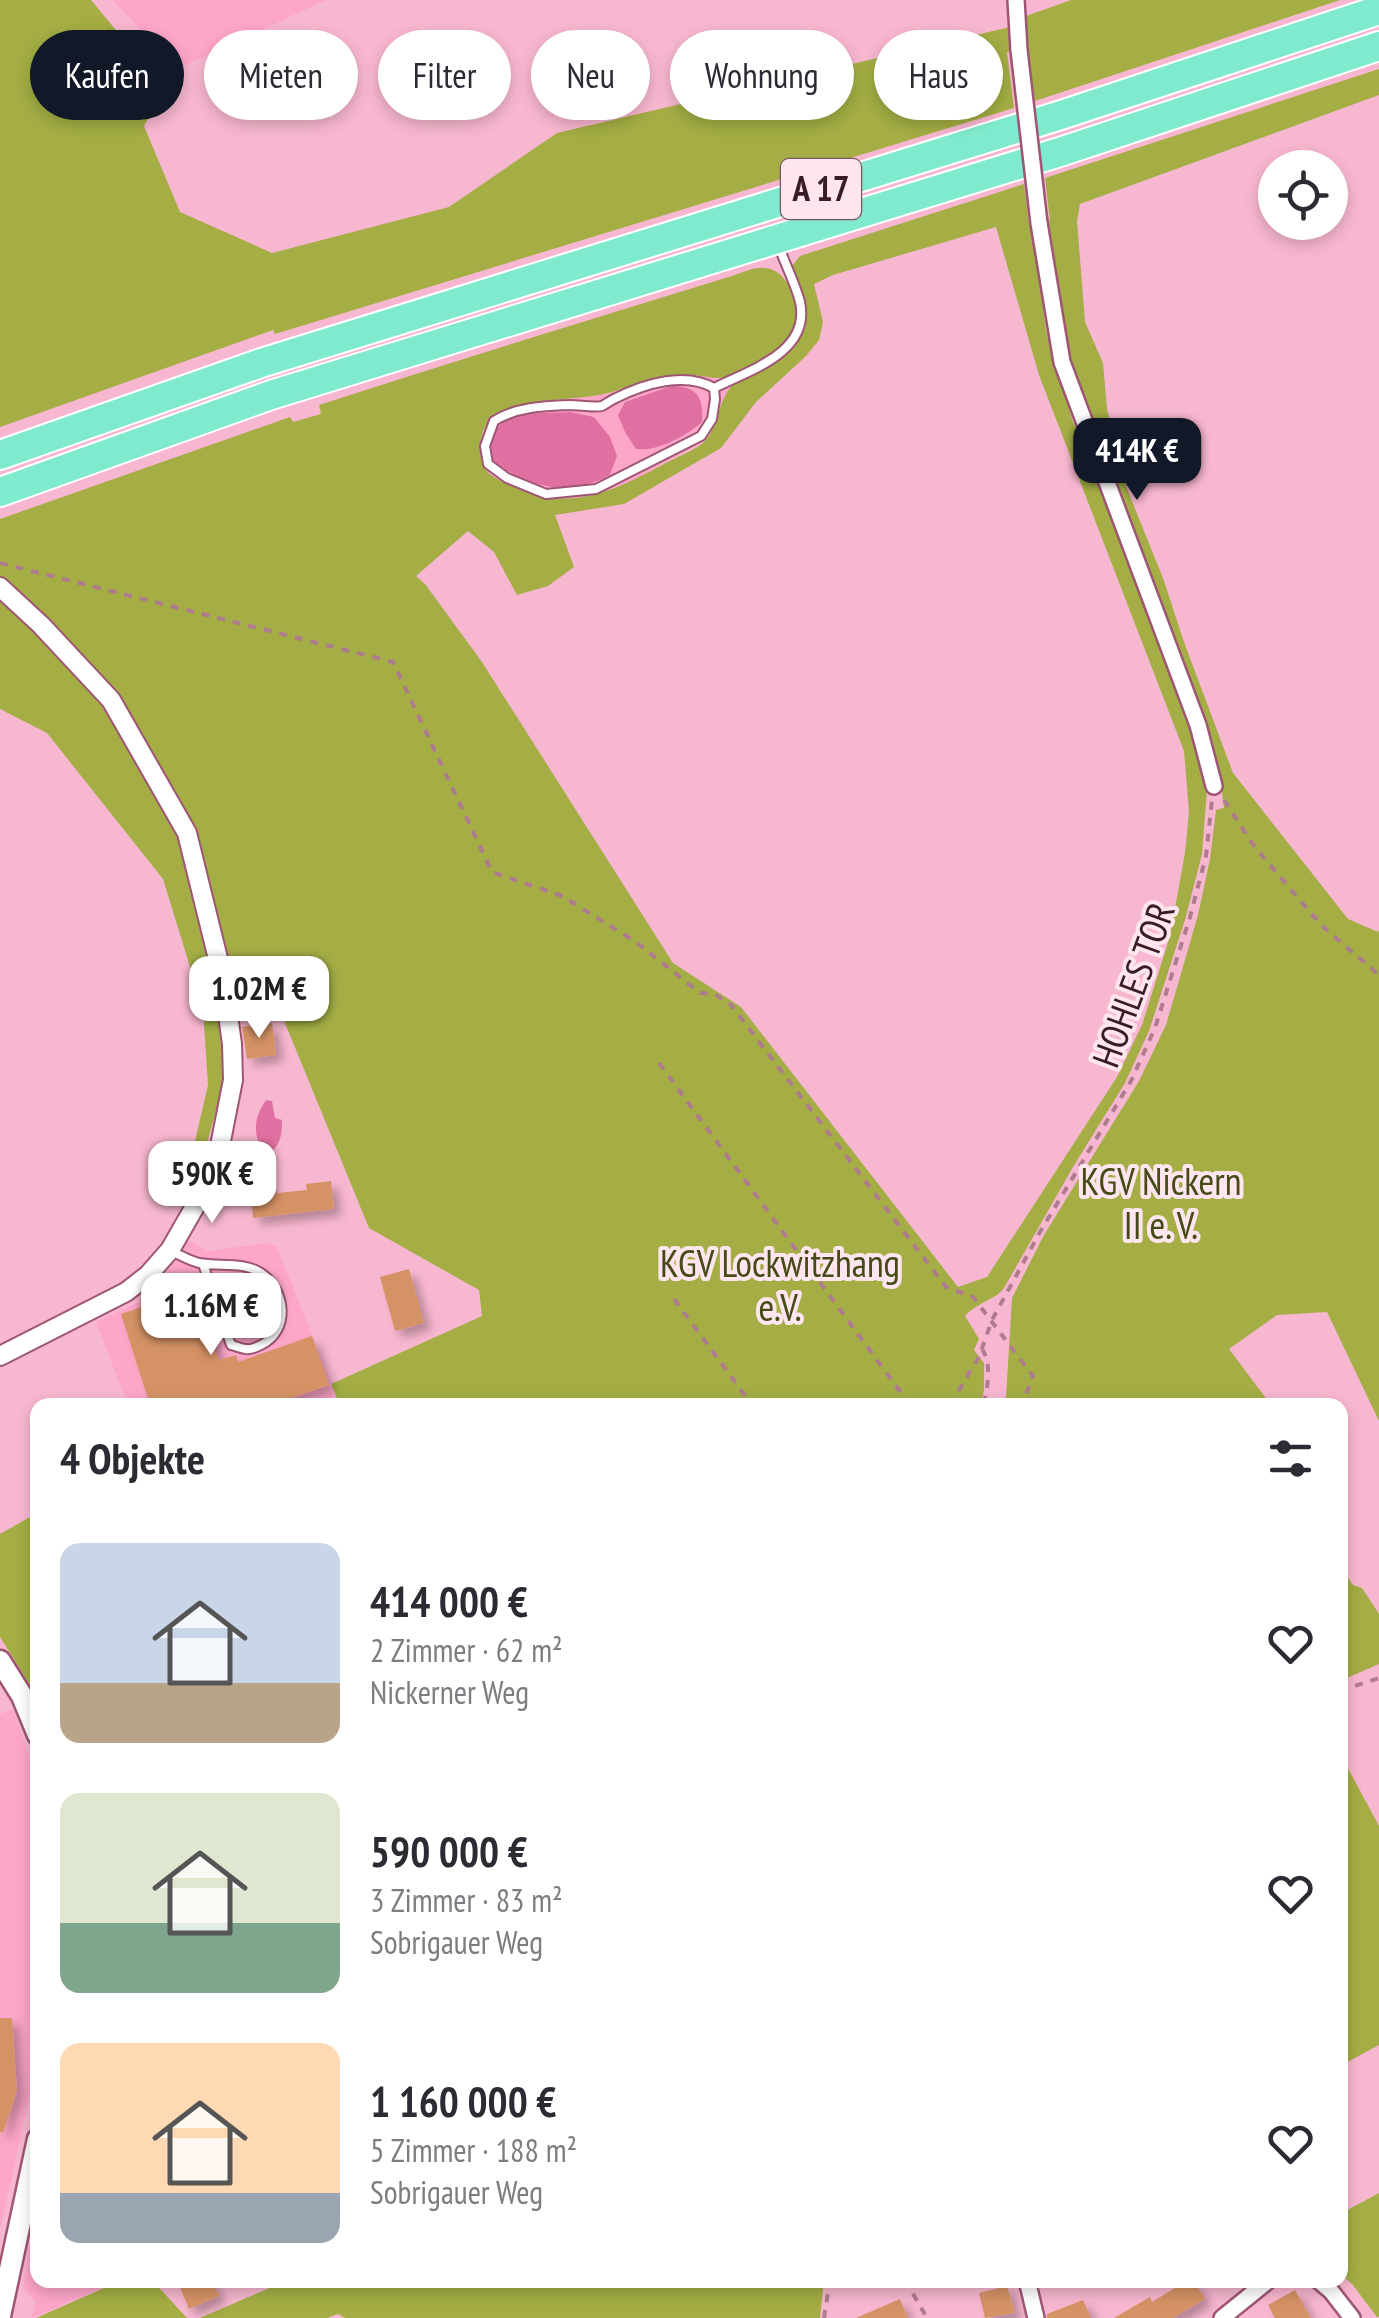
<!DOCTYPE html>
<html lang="de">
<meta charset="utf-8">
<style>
:root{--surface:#fff;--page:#f2f2f3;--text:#2b2b33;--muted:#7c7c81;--accent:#111827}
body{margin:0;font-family:"PT Sans Narrow",sans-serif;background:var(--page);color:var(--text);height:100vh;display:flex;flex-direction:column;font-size:38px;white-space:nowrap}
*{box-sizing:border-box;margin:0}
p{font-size:32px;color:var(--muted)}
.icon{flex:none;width:55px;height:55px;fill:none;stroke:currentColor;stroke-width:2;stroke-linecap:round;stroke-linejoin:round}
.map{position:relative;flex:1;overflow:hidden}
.sheet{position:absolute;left:30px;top:1398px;width:1318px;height:890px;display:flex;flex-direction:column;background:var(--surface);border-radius:20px;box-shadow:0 5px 15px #0003}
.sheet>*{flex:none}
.banner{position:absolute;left:30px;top:30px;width:1320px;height:90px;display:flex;gap:20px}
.fabs{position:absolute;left:1258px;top:150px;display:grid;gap:20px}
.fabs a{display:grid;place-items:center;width:90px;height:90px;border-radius:50%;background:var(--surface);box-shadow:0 5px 15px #0003;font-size:50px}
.price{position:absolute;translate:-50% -85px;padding:0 22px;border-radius:20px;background:#fff;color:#222;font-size:32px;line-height:65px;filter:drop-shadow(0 2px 5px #0008)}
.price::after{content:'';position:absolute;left:50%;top:60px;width:30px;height:22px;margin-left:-15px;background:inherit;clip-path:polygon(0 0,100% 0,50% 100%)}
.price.selected{background:var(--accent);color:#fff}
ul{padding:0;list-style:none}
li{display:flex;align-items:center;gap:30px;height:250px;padding:0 30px}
li span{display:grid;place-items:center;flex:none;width:280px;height:200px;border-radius:20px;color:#555}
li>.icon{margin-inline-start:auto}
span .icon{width:120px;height:120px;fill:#fffc;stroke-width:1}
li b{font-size:42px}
h2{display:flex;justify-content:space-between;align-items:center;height:120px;padding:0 30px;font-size:42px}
.tag{padding:0 35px;border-radius:45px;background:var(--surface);box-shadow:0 5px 15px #0003;font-size:35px;line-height:90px}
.tag.selected{background:var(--accent);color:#fff}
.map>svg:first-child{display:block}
.built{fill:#fea6c9}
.green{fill:#a4ae44;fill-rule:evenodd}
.water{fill:#e170a2}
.building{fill:#d59265;filter:url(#shadow)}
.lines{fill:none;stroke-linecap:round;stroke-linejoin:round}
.service-casing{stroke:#9e5674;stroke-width:12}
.minor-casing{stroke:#9e5674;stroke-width:20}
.tertiary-casing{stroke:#9e5674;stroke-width:22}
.secondary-casing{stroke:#9e5674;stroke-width:25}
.motorway-casing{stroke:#fff;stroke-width:32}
.path{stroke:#af7b8f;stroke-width:4;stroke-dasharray:8 8;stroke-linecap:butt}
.service{stroke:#fff;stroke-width:8}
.minor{stroke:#fff;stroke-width:15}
.tertiary{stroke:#fff;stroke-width:18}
.secondary{stroke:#fff;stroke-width:20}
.motorway{stroke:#7feacd;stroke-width:28}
.minor-bridge-casing{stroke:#9e5674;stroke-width:20;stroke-linecap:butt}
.minor-bridge{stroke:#fff;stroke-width:15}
.labels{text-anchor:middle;stroke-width:8;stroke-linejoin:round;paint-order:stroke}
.shield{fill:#ffe5ee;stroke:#755863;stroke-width:2.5}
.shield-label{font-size:35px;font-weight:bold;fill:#3a1c28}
.street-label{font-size:38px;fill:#3a1c28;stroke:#ffe5ee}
.park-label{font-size:38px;fill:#454a17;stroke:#ffe5ee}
</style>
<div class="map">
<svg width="1379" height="2318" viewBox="0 0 1379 2318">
<defs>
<filter id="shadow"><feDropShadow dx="7" dy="7" stdDeviation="5" flood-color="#0004"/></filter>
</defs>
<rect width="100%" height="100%" fill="#f8b7d0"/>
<path class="built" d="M113 0H326L177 69Z
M690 374 728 377 732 386 713 427 703 442 626 484 599 495 564 500 545 498 505 483 492 476 483 466 482 435 491 419 509 406 606 394 656 377Z
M185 1239 209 1251 267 1243 277 1247 340 1405H128L96 1322 139 1302 153 1289 170 1267Z
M13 1709 37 1781 38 2059 0 2230V1714Z
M37 2245 38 2280 118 2281 32 2318 35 2302 23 2287 29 2247Z"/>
<path class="green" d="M0 0H91L130 47 177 69 144 126 180 212 272 253 449 207 557 133 1010 27 1013 51 1007 52 1014 108 275 334 273 330 0 427Z
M1071 0H1340L1035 101 1026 49V16Z
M1379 69V95L1080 204 1077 221 1085 322 1103 363 1107 409 1125 484 1163 578 1184 642 1233 773 1348 919 1378 932 1379 930V1421L1327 1312 1277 1315 1229 1349 1271 1405H1003L1006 1397 1012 1298 1044 1235 1139 1081 1166 1025 1198 915 1210 859 1216 810 1224 808 1221 785 1158 595 1110 476 1059 327 1045 223 1050 221 1045 178Z
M1024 184 1029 224H1032L1046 330 1072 419 1145 603 1193 734 1207 790 1202 854 1185 920 1149 1031 1125 1083 1073 1167 1004 1288C994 1301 979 1301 965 1316L979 1339 974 1350 984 1363V1391L980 1405H340L331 1384 482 1316 479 1290 369 1228 278 1006 222 1008 226 1076 192 1196 186 1207 172 1199 186 1180 208 1085 203 1009 163 879 47 733 0 709V519L290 417 293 422 321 414 319 405C457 360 596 318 735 275 744 272 755 267 764 268 788 268 802 308 796 328 790 347 748 371 730 377 718 380 704 376 692 375 682 374 672 376 662 377 641 379 623 390 604 394 568 403 483 393 481 443 481 450 480 460 483 466 489 477 503 482 514 487 573 512 611 492 664 464 676 457 694 451 704 442 719 427 717 403 731 387 735 382 744 379 750 376 770 365 792 354 801 332 810 310 795 289 792 266L800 256ZM996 227 1039 375 1184 751 1189 812 1185 853 1170 936 1142 1025 1117 1077 987 1277 958 1287 741 1007 673 963 482 662 425 584 416 576 468 531 494 552 517 595 548 586 574 567 555 515 624 504 721 448 756 402 806 356 819 340 823 322 814 284 833 275Z
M37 1513V1696L0 1637V1534Z
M1340 1566 1353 1585 1362 1588 1379 1614V1664L1340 1681Z
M1344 1761 1379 1826V2045L1340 2066V1763Z
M1379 2193V2317H1377L1352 2284 1340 2274V2214Z
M122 2280H152L187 2318H36Z
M288 2280H824L820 2318H345L338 2314 327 2318H200Z"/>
<path class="water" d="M671 386C697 386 704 397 702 422 686 436 657 452 636 449L625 432 618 415 625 402Z
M570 412 594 417 610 437 617 456 610 475C570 497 527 489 493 460 481 408 536 414 570 412Z
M266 1100 272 1101 275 1118 282 1120C282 1133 281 1145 270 1153L260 1147C253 1129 255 1116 266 1100Z"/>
<path class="building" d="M272 1023 276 1055 247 1059 242 1027Z
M331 1181 334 1209 253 1218 251 1189 267 1187 268 1194 307 1190 306 1184Z
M409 1269 424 1323 395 1331 380 1277Z
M190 1275 219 1360 236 1355 238 1362 312 1336 329 1385 271 1405H150L121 1314 162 1300 157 1286Z
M0 2018H12L17 2091 3 2133 0 2132Z
M177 2280H212L219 2296 189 2309Z
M1188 2280H1193L1205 2299 1173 2318H1114L1150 2297 1152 2302Z
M1007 2286 1015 2313 985 2318 979 2293Z
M1295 2290 1311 2318H1275L1268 2305Z
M900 2299 908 2318H856Z
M1083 2300 1091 2318H1047V2314Z"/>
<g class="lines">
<g class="service-casing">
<path id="service" d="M714 388 715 399 712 419 701 436 596 489 546 494 507 478 488 464 485 446 494 421C516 407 543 406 570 405 580 405 593 408 602 406 604 405 613 399 616 398 644 384 685 371 714 388 750 370 811 352 800 302 795 282 784 263 778 243
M170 1250C179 1255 188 1260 199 1263 219 1267 243 1261 261 1273 286 1290 291 1330 261 1345 257 1347 251 1350 246 1349 241 1349 236 1346 231 1345L203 1264"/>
</g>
<g class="minor-casing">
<path id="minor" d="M1016 0 1019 50
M1039 223 1062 362 1198 725 1214 786
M1027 2280 1036 2318
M1318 2280 1331 2291 1352 2318
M1222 2318 1269 2280"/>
</g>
<g class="tertiary-casing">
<path id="tertiary" d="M0 587 41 625 111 700 187 833 223 979 232 1044 233 1080 218 1156 209 1182 170 1250 148 1275 126 1292 0 1356"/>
</g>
<g class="secondary-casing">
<path id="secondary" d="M0 1661 22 1696 38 1735
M0 2316 38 2139"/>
</g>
<g class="motorway-casing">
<path id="motorway" d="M0 455 261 363 1061 115 1379 10
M0 492 271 395 1063 151 1379 46"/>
</g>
<path class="path" d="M0 563 393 662 492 872 562 896 636 942 700 993 715 994 731 1005 946 1287 973 1297 1033 1376 1022 1405
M1224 800 1254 846 1322 926 1379 975
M659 1063 910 1405
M674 1299 752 1405
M982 1349C992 1364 988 1387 983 1405
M950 1405 979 1357 992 1320 1040 1232 1131 1081 1155 1028 1190 917 1206 856 1212 800
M1340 1691 1379 1678
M905 2280 927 2318
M824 2318 830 2280"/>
<use href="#service" class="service"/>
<use href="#minor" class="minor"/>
<use href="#tertiary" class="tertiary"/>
<use href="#secondary" class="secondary"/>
<use href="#motorway" class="motorway"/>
<g class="minor-bridge-casing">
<path id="minor-bridge" d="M1019 50 1039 223"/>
</g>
<use href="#minor-bridge" class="minor-bridge"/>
</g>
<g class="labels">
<rect class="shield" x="781" y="159" width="80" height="60" rx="8"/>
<g class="shield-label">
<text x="821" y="201">A 17</text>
</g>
<g class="street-label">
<text transform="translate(1134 985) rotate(-70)" y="13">HOHLES TOR</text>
</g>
<g class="park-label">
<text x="1161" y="1195">KGV Nickern<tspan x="1161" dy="44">II e. V.</tspan></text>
<text x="780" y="1277">KGV Lockwitzhang<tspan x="780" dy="44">e.V.</tspan></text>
</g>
</g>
</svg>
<div class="fabs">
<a><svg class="icon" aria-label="locate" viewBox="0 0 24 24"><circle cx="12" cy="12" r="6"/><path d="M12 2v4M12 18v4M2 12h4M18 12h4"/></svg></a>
</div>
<b class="price selected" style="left:1137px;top:503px">414K €</b>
<b class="price" style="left:259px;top:1041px">1.02M €</b>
<b class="price" style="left:212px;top:1226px">590K €</b>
<b class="price" style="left:211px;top:1358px">1.16M €</b>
<div class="banner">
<a class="tag selected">Kaufen</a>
<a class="tag">Mieten</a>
<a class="tag">Filter</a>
<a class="tag">Neu</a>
<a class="tag">Wohnung</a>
<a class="tag">Haus</a>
</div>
<section class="sheet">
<h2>4 Objekte<svg class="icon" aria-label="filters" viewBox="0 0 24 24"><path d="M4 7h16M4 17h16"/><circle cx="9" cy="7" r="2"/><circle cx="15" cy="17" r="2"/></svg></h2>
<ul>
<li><span style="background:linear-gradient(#c9d6e8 70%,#b9a48a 0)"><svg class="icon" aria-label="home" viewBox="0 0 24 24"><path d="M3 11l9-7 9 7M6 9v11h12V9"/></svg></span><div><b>414 000 €</b><p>2 Zimmer · 62 m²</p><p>Nickerner Weg</p></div><svg class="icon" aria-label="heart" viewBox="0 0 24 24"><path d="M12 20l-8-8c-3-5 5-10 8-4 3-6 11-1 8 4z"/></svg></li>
<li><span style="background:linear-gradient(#dfe7d0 65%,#7fa58c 0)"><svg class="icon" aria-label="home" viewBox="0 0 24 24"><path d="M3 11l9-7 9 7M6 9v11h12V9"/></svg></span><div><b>590 000 €</b><p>3 Zimmer · 83 m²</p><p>Sobrigauer Weg</p></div><svg class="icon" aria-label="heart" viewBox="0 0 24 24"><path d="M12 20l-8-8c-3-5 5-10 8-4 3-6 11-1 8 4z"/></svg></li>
<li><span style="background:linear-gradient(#ffd9b3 75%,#9aa5b1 0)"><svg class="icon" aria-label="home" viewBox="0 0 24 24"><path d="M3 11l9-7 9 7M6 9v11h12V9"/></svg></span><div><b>1 160 000 €</b><p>5 Zimmer · 188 m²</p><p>Sobrigauer Weg</p></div><svg class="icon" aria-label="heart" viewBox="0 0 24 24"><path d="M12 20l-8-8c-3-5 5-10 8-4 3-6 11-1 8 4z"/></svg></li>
</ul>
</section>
</div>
